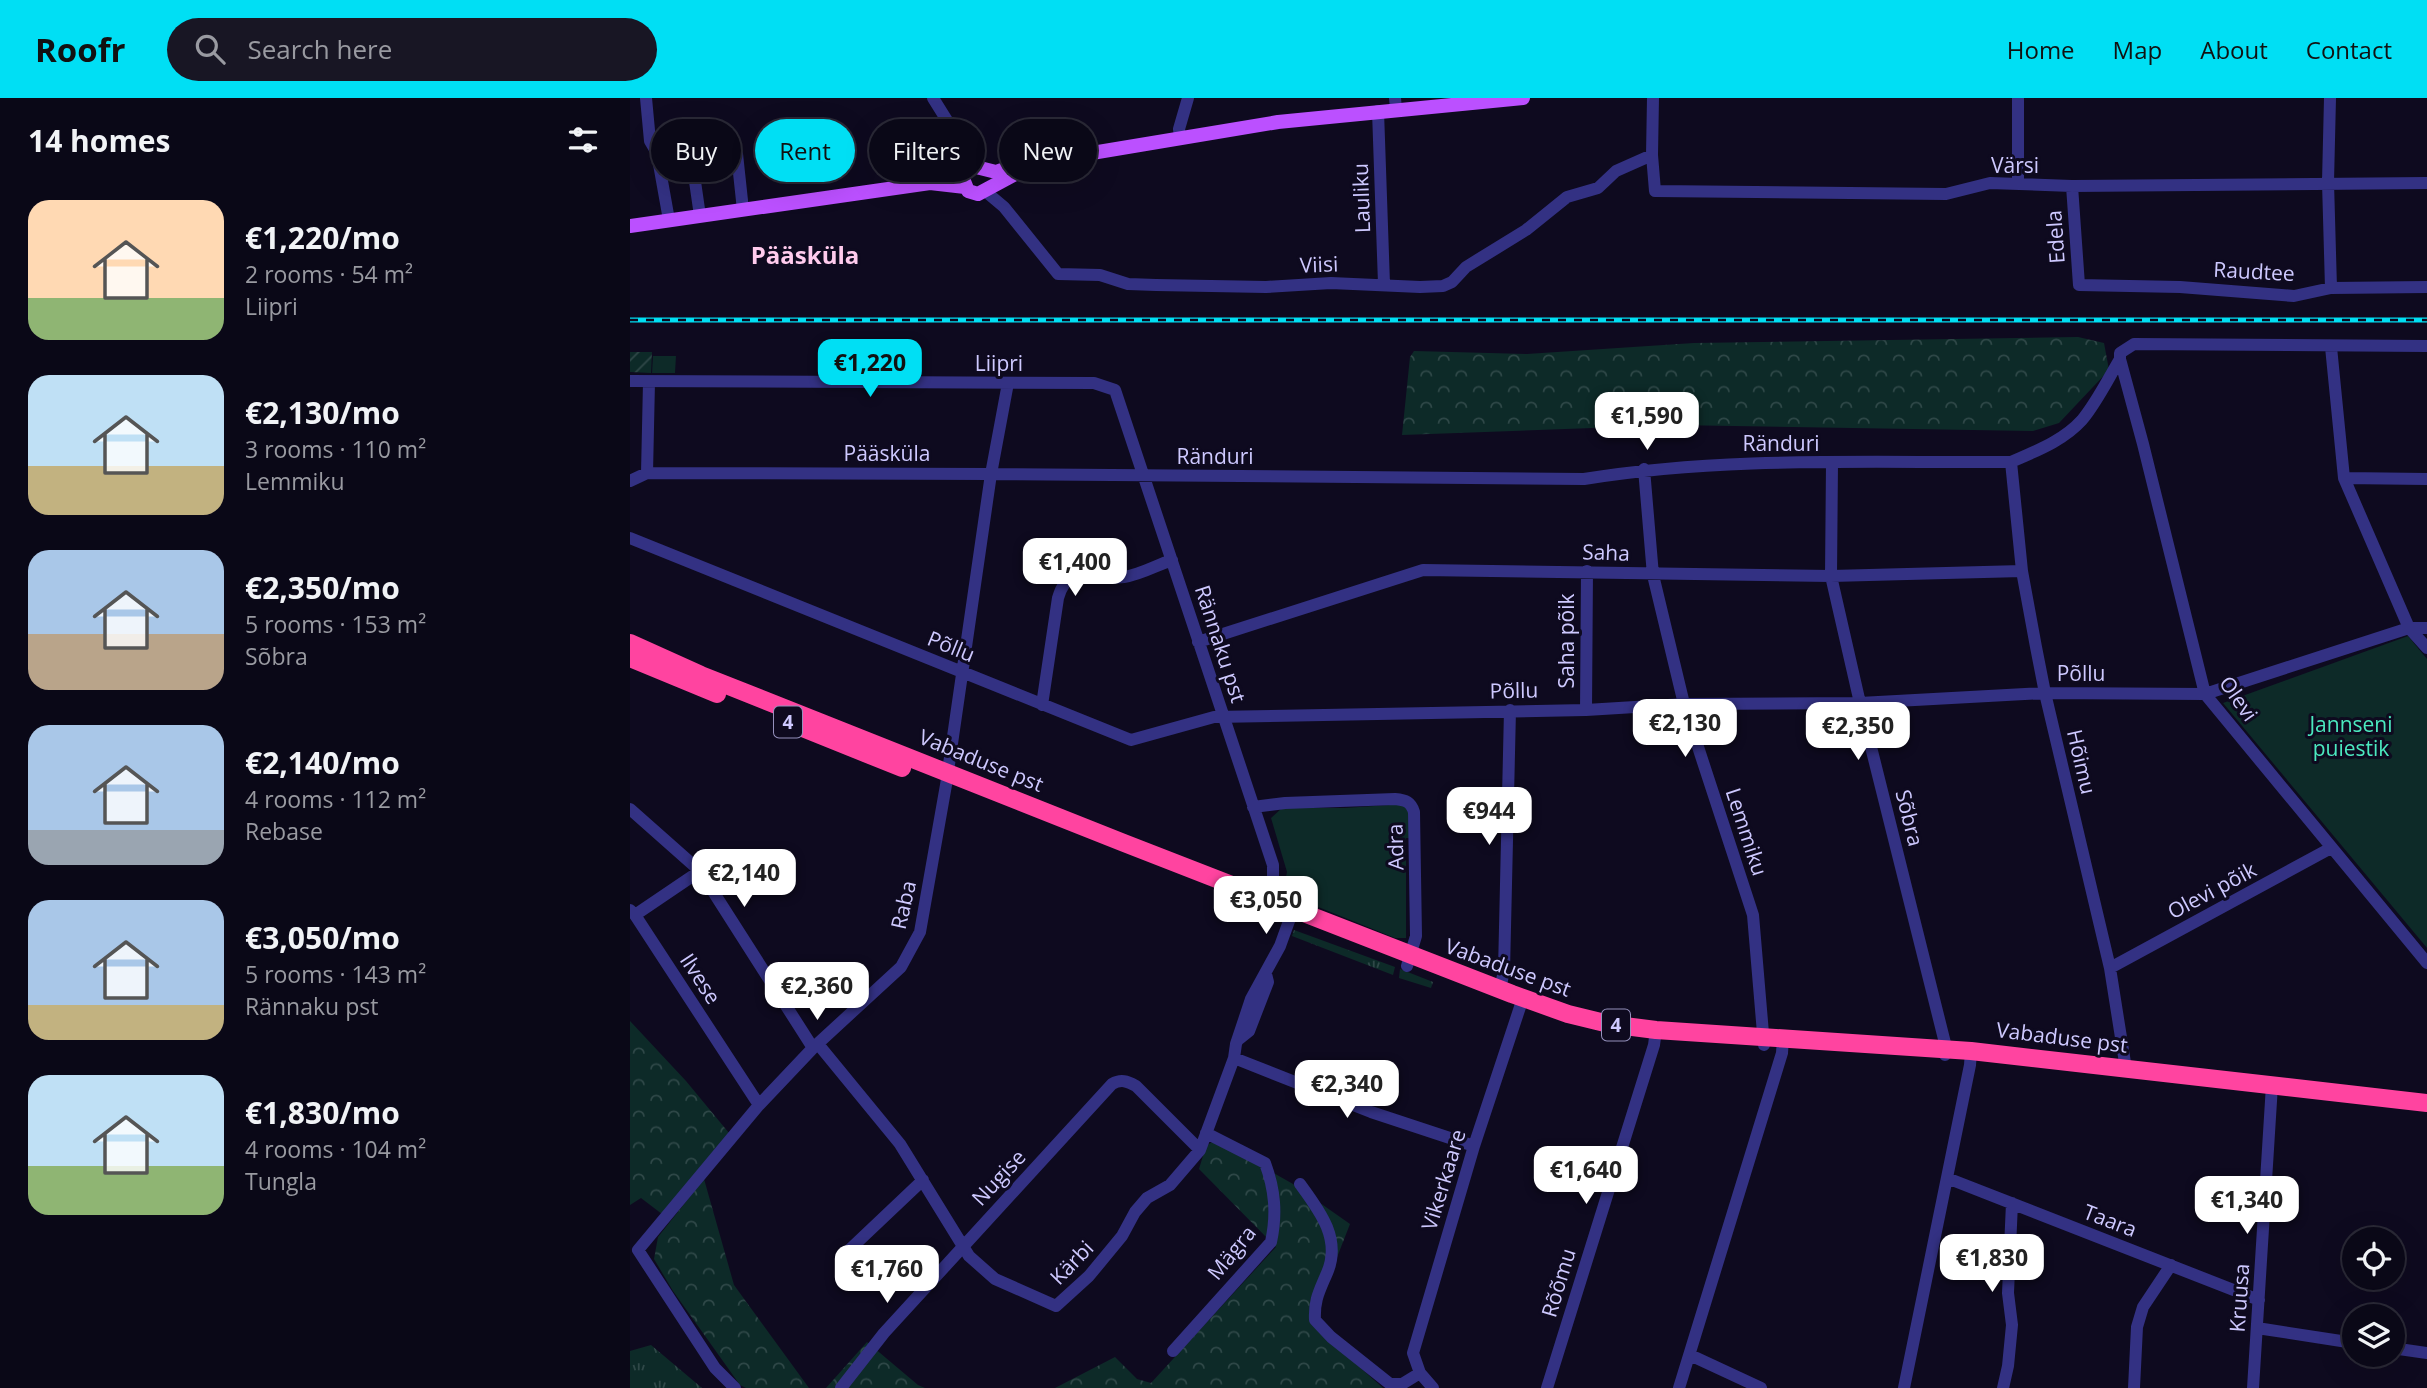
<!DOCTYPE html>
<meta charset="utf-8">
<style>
:root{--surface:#0a0817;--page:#181624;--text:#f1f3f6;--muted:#999aa1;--line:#2a2936;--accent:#00dff4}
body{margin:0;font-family:"Open Sans",sans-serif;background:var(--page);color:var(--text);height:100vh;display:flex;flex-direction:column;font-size:26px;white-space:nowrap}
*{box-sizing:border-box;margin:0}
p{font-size:23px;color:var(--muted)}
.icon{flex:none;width:38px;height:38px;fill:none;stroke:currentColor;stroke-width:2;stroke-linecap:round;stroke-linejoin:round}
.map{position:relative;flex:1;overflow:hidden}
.sheet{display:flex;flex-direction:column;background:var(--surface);width:630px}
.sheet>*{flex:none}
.guide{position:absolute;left:21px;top:21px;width:665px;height:63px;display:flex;gap:14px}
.controls{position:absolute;left:1712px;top:1129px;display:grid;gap:14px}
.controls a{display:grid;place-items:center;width:63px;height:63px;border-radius:50%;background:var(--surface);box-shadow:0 7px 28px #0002,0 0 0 2px var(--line);font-size:35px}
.price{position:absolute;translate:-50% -60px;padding:0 16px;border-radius:14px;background:#fff;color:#222;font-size:23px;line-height:46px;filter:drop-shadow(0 2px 4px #0008)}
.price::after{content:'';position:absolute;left:50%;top:42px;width:21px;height:16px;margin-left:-10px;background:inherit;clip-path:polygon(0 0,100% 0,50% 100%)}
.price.selected{background:var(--accent);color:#111}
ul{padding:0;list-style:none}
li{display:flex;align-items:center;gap:21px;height:175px;padding:0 28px}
li span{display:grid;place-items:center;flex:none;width:196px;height:140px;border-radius:21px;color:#555}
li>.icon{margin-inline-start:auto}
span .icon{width:84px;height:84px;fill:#fffc;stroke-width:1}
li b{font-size:30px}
h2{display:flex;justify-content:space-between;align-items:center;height:84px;padding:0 28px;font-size:30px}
.chip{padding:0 24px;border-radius:32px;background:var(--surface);box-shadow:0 7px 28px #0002,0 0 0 2px var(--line);font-size:24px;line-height:63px}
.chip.selected{background:var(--accent);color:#111}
header{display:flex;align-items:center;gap:42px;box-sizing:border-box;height:98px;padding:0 35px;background:var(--accent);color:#111}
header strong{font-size:33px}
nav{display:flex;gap:38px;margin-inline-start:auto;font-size:24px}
.search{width:490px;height:63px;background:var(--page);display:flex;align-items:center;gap:18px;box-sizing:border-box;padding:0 24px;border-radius:38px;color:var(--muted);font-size:26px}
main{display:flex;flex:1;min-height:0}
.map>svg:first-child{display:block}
.grass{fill:url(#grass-tufts)}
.forest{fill:url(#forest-crowns)}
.park{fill:#0d2a28}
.garden{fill:url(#garden-furrows)}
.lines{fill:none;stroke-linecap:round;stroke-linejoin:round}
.minor{stroke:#333183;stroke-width:12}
.major{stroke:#bb50ff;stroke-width:14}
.highway{stroke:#ff44a0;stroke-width:18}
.rail-casing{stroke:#00dff4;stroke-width:5}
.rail{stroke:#0e0a1f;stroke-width:2.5;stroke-dasharray:8;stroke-linecap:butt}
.labels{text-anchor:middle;stroke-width:6;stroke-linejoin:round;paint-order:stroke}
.shield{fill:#0e0a1f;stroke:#9490bc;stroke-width:2}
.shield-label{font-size:19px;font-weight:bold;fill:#cec9ff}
.street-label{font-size:21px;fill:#cec9ff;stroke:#0e0a1f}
.park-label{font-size:21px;fill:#4be9bf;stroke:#0e0a1f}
.quarter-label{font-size:24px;font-weight:bold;fill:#ffcbed;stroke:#0e0a1f}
</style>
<header>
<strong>Roofr</strong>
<div class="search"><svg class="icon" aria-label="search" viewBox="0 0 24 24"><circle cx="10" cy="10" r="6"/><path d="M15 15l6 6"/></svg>Search here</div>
<nav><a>Home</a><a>Map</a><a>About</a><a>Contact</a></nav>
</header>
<main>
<section class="sheet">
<h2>14 homes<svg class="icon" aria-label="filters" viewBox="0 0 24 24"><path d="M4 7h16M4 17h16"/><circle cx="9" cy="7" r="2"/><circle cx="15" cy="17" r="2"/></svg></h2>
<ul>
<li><span style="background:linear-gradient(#ffd9b3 70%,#8fb573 0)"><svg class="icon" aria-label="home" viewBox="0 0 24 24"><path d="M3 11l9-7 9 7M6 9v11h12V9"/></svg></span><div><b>€1,220/mo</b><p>2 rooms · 54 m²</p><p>Liipri</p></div></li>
<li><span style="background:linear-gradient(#bfe0f5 65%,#c2b280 0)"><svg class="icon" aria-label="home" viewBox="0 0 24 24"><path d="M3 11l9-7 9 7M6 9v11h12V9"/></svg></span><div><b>€2,130/mo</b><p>3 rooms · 110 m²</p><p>Lemmiku</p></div></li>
<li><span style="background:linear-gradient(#a9c7e8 60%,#b9a48a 0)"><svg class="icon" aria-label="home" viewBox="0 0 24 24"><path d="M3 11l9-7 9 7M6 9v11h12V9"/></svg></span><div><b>€2,350/mo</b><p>5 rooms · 153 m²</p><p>Sõbra</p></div></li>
<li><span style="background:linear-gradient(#a9c7e8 75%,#9aa5b1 0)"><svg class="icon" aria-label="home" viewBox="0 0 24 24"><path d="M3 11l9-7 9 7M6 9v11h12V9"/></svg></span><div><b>€2,140/mo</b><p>4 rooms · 112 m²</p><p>Rebase</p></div></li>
<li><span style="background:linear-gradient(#a9c7e8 75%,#c2b280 0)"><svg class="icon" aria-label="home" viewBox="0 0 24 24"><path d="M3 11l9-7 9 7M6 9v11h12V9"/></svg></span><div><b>€3,050/mo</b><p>5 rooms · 143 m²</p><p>Rännaku pst</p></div></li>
<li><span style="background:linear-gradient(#bfe0f5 65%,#8fb573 0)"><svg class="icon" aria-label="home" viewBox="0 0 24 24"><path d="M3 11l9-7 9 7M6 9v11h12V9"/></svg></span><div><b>€1,830/mo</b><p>4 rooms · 104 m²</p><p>Tungla</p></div></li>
</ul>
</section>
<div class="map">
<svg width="1797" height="1290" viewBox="0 0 1797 1290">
<defs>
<pattern id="grass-tufts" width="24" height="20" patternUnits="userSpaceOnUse" patternTransform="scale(1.75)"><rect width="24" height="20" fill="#0d2a28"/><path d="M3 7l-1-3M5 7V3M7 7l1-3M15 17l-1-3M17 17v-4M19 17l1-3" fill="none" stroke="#2f4848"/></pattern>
<pattern id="forest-crowns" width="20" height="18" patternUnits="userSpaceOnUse" patternTransform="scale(1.75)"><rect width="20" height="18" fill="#0d2a28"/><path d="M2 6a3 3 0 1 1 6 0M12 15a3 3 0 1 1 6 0" fill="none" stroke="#2f4848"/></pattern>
<pattern id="garden-furrows" width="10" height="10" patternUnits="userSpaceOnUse" patternTransform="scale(1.75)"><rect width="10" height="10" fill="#0d2a28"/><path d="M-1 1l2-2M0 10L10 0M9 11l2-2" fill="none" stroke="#2f4848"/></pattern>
</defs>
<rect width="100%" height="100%" fill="#0e0a1f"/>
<path class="grass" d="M664 832 765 869 763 877 662 838Z
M770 871 803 884 801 890 769 880Z
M21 1247 72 1290H0V1253Z"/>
<path class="forest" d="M1448 239 1474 245 1479 272 1429 325 1403 333 1044 327 772 337 780 259 784 253 897 256 1064 245Z
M0 923 56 983 99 1035 32 1116 11 1100 0 1107Z
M585 1042 663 1086 720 1126 681 1226 753 1290H425L485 1259 507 1281 521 1285 646 1149 569 1071 576 1048Z
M74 1081 104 1187 179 1290H116L110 1287 43 1193 24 1161 28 1139Z
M237 1244 288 1287 295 1290H196Z"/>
<path class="park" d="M23 258H46L45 275H22Z
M1778 538 1797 561V850L1593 605Z
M775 706 781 713 782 740H776V840H765L656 796 653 793 657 774 641 720 652 710H714Z"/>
<path class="garden" d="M0 254H22L21 275 0 274Z"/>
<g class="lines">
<path class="minor" d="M16 0 20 43 27 55
M303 0 346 69
M765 0 766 11
M1023 0 1022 57 1025 93 1316 96 1360 85 1442 88 1797 85
M1388 0V86
M1700 0 1698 84 1701 190
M748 13 754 186
M550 39 549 31 558 0
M107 56 113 112
M1442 88 1449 187 1550 189 1664 198 1701 190 1797 189
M355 93 374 109 428 176 470 177 498 186 526 187 636 189 701 185 790 189 813 188 822 184 836 169 896 132 937 99 968 90 986 73 1022 57
M39 122 27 55 59 42 70 118
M1701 249 1714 380 1779 530 1797 550
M1490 261 1513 346 1575 596 1797 865
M0 283 464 285 485 292 643 767V780L630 811
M1381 364 1392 473 1406 549 1415 595 1480 870 1496 971
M1202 365 1201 478 1230 605 1315 945V957
M1014 371 1023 477 1054 606 1123 817 1134 947
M17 375 19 284
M1714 380 1797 381
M0 383 17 375 361 376 954 381C1095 358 1239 365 1381 364 1406 353 1433 343 1452 322 1467 304 1478 281 1490 261V255L1504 246 1797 248
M0 440 501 642 584 619 956 612 1054 606 1230 605 1415 595 1575 596 1779 530H1797
M568 544 793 472 1201 478 1392 473
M412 607 428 500C440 460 465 483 494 479 510 477 527 467 542 462
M956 612 957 473
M623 709 655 705 765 701C776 702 781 704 784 714L786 838 777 868
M0 711 70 773 183 950
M0 812 5 817 129 1007
M5 817 70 773
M1480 870 1701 750
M870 891 874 873 880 612
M609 941 619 933 638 884 636 876
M188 946 270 1046 339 1158 365 1181 426 1208 459 1178 492 1138 505 1114 517 1100 540 1087 570 1052 604 960 606 946 621 901 650 848 663 812
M604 960 741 1014 844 1048
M1317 1080 1629 1202
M670 1086C689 1112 712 1141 697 1175 689 1194 684 1202 685 1222L701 1239 760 1286H772L790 1275
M217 1154 293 1082
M1627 1230 1724 1245
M1762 1250 1797 1255
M543 1253 641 1144C647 1116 645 1092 635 1065L576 1035
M1060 1257 1131 1290
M105 1290 85 1270 8 1152 129 1007 183 950 271 869 290 834 316 687 361 376 378 285
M211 1290 254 1235 482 986C491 981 497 983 506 988L570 1052
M803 1290 790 1275 783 1255 844 1048 893 900
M917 1290 1024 947 1026 932
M1049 1290 1152 955 1153 940
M1274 1290 1340 967 1341 953
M1373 1290 1378 1268 1382 1227 1378 1195 1382 1105
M1504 1290 1507 1229 1513 1209 1541 1167
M1623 1290 1642 987"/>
<path class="major" d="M334 83 338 93 348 96 387 75
M300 85 346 69 366 74 399 62 412 60 420 62 648 24 893 0
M0 128 300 85 335 89"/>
<path class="highway" d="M0 545 71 577 494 745 882 896 938 916 979 926 1026 932 1341 953 1797 1005
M0 560 87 596
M155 623 272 670"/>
<g class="rail-casing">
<path id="rail" d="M0 222H1797"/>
</g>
<use href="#rail" class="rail"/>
</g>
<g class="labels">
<g class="shield">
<rect x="144" y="608.5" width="28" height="31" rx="5"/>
<rect x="972" y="911.5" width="28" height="31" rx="5"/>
</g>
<g class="shield-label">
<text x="158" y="631">4</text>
<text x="986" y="934">4</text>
</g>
<g class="street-label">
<text x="1385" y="75">Värsi</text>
<text transform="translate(732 100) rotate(-92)" y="7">Lauliku</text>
<text transform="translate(1426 139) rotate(-94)" y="7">Edela</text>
<text transform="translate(689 167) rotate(-2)" y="7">Viisi</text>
<text transform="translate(1624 174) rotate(3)" y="7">Raudtee</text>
<text x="369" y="273">Liipri</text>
<text x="1151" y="353">Ränduri</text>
<text x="257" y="363">Pääsküla</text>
<text x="585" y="366">Ränduri</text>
<text transform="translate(976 455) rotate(2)" y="7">Saha</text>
<text transform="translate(937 543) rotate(-90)" y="7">Saha põik</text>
<text transform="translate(590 546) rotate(72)" y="7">Rännaku pst</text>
<text transform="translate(321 549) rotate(22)" y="7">Põllu</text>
<text x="1451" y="583">Põllu</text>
<text transform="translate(884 593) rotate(-1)" y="7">Põllu</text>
<text transform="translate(1608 601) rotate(55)" y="7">Olevi</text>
<text transform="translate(351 663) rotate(22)" y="7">Vabaduse pst</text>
<text transform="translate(1451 664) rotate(77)" y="7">Hõimu</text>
<text transform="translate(1279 720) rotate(76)" y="7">Sõbra</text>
<text transform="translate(1116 734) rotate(72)" y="7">Lemmiku</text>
<text transform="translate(766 749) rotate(-91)" y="7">Adra</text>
<text transform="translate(1582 793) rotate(-28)" y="7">Olevi põik</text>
<text transform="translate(274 807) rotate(-77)" y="7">Raba</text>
<text transform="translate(878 870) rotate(20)" y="7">Vabaduse pst</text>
<text transform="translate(70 881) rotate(57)" y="7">Ilvese</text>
<text transform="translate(1432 940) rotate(7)" y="7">Vabaduse pst</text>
<text transform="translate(369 1080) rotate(-47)" y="7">Nugise</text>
<text transform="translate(814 1082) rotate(-73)" y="7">Vikerkaare</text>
<text transform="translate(1480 1123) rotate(21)" y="7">Taara</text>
<text transform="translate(602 1155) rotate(-51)" y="7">Mägra</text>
<text transform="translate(442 1165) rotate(-46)" y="7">Kärbi</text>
<text transform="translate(929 1185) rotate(-73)" y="7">Rõõmu</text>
<text transform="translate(1610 1200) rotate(-86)" y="7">Kruusa</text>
</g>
<g class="park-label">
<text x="1721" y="634">Jannseni<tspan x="1721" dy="24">puiestik</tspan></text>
</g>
<g class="quarter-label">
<text x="175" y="166">Pääsküla</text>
</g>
</g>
</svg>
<div class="controls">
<a><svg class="icon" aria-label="locate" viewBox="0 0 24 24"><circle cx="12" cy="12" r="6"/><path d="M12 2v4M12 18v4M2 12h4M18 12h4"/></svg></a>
<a><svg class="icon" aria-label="layers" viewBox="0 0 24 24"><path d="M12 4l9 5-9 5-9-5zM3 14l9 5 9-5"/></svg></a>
</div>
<b class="price selected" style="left:240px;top:301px">€1,220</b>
<b class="price" style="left:1017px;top:354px">€1,590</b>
<b class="price" style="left:445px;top:500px">€1,400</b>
<b class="price" style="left:1055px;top:661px">€2,130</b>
<b class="price" style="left:1228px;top:664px">€2,350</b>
<b class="price" style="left:859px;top:749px">€944</b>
<b class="price" style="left:114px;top:811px">€2,140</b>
<b class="price" style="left:636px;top:838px">€3,050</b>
<b class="price" style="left:187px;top:924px">€2,360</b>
<b class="price" style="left:717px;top:1022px">€2,340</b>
<b class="price" style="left:956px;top:1108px">€1,640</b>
<b class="price" style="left:1617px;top:1138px">€1,340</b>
<b class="price" style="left:1362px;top:1196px">€1,830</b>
<b class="price" style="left:257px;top:1207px">€1,760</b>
<div class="guide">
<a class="chip">Buy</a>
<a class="chip selected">Rent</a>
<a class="chip">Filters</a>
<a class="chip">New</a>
</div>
</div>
</main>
